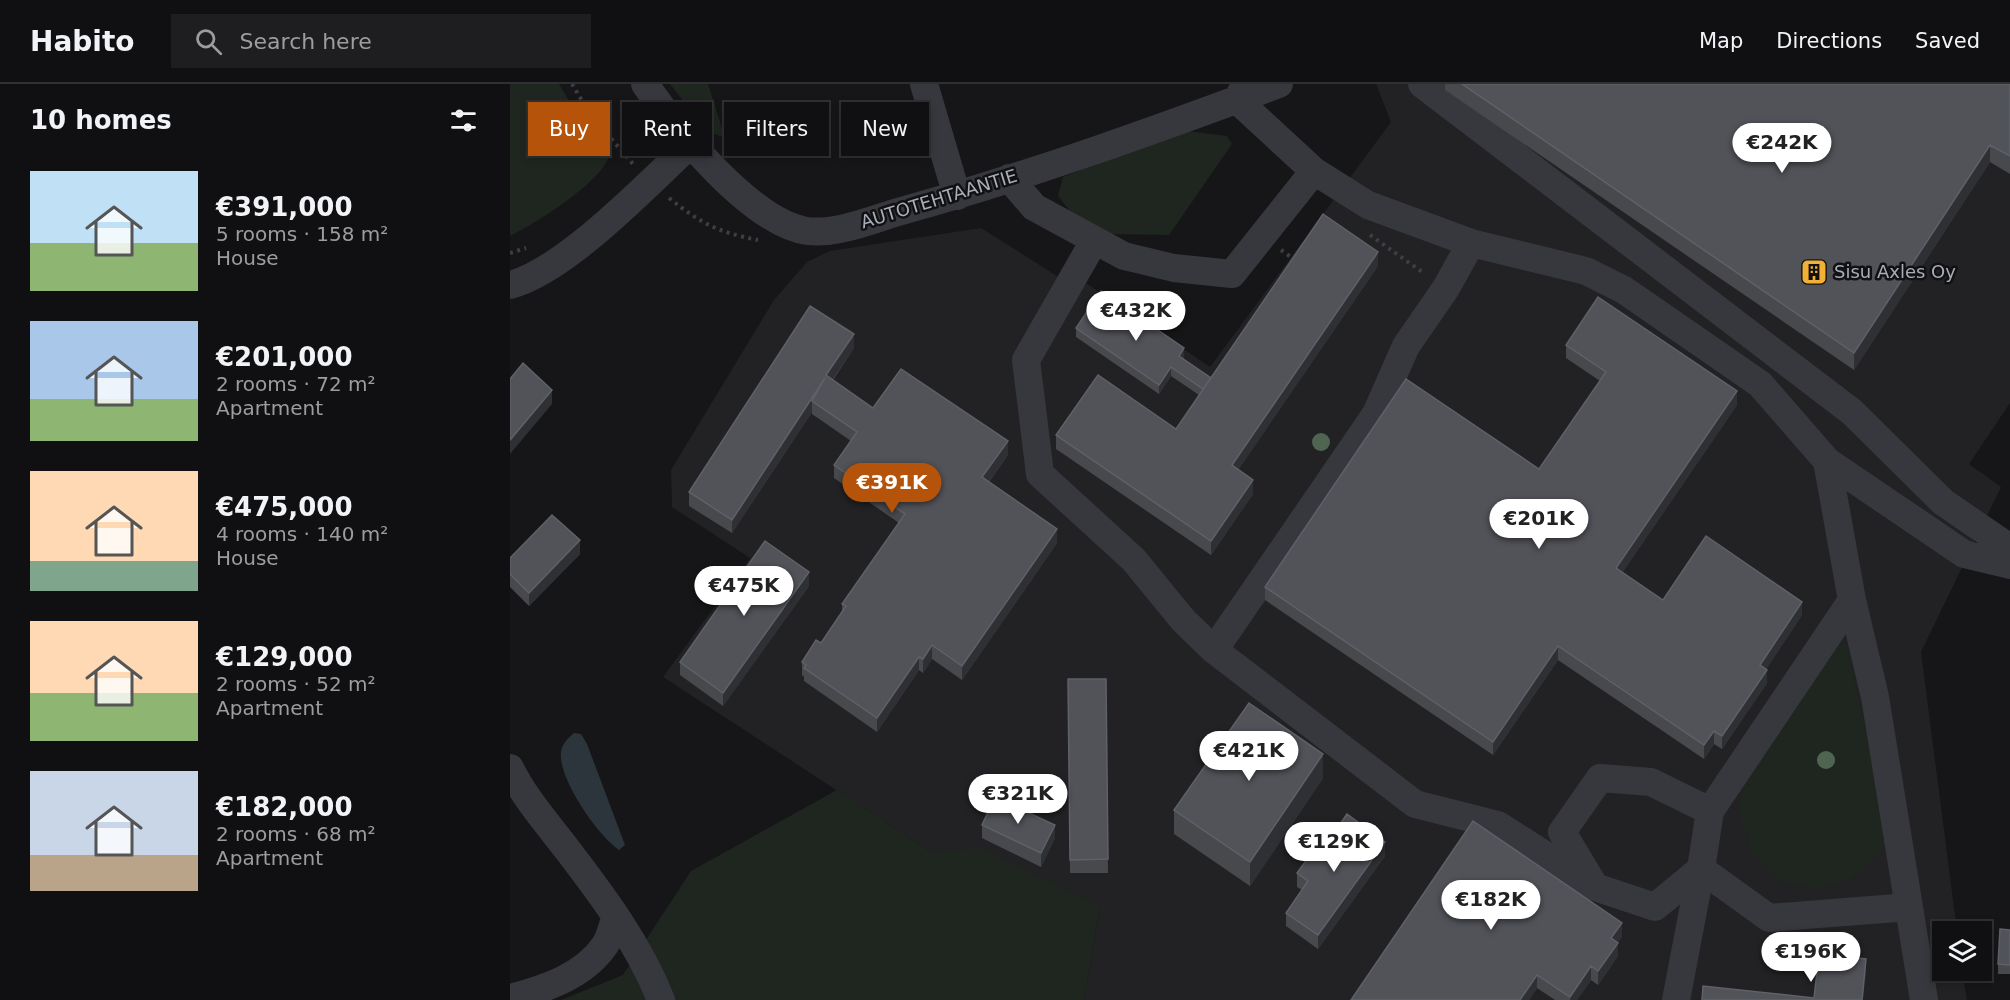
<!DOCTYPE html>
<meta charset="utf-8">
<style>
:root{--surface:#101012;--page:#1e1e20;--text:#f1f3f6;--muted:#9c9d9f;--line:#303032;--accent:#b45309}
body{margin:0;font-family:"DejaVu Sans",sans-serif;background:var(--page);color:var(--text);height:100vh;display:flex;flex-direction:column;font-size:22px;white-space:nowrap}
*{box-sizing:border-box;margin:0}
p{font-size:20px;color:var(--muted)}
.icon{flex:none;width:33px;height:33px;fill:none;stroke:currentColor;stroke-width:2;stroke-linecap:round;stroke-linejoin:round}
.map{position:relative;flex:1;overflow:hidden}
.panel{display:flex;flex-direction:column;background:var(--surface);width:510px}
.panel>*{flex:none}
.banner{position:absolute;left:18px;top:18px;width:570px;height:54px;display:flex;gap:12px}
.buttons{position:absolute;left:1422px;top:837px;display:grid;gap:12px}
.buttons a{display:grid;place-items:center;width:60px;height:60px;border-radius:0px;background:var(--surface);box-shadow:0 3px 9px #0003,0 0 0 2px var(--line);font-size:30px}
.price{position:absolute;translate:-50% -51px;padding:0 14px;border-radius:21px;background:#fff;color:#222;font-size:20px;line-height:39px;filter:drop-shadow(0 2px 3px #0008)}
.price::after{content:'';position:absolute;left:50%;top:36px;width:18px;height:14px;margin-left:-9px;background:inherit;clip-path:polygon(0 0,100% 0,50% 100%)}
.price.on{background:var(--accent);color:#fff}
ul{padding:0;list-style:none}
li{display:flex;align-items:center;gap:18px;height:150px;padding:0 30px}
li span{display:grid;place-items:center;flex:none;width:168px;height:120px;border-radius:0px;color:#555}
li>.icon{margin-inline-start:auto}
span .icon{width:72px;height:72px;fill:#fffc;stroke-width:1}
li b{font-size:26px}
h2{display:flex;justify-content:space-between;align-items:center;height:72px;padding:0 30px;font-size:26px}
.tag{padding:0 21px;border-radius:0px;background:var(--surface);box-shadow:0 3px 9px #0003,0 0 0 2px var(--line);font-size:21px;line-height:54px}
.tag.on{background:var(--accent);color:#fff}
header{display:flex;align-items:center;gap:36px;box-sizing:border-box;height:84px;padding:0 30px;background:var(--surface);border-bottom:2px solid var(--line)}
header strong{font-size:28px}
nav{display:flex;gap:33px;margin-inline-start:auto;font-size:21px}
.search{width:420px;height:54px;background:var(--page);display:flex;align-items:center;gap:15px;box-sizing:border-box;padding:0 21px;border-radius:0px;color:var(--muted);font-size:22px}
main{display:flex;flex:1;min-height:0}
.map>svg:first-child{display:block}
.built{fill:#222225}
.green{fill:#1e261f}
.water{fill:#2c353c}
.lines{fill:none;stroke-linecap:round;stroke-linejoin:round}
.path{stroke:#3d3f44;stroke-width:4;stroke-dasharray:3 4.5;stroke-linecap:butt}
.minor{stroke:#37383d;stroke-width:28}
.tree{fill:#506452}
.wall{fill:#47494d}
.shaded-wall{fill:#2f3033}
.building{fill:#525359;stroke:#5f6168;stroke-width:1.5}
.labels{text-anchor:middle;stroke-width:5;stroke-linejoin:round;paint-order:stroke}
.street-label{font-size:18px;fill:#a8adb8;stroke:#111113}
.poi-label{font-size:18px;fill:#a8adb8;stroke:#111113;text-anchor:start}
</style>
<header>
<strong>Habito</strong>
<div class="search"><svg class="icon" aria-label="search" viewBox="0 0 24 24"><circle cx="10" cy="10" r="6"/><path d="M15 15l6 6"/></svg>Search here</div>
<nav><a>Map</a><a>Directions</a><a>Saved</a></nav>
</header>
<main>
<section class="panel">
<h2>10 homes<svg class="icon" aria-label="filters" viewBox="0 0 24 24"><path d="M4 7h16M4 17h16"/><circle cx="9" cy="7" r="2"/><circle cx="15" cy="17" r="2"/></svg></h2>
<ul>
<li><span style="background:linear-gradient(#bfe0f5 60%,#8fb573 0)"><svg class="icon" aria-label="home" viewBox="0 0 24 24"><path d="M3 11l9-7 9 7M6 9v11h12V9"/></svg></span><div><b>€391,000</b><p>5 rooms · 158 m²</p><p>House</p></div></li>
<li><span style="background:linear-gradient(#a9c7e8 65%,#8fb573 0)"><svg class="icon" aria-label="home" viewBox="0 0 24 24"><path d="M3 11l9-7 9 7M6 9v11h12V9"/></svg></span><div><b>€201,000</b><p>2 rooms · 72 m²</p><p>Apartment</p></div></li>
<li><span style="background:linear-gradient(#ffd9b3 75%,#7fa58c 0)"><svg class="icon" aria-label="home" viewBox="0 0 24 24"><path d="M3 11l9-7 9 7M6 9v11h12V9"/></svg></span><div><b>€475,000</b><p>4 rooms · 140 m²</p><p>House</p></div></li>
<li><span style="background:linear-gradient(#ffd9b3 60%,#8fb573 0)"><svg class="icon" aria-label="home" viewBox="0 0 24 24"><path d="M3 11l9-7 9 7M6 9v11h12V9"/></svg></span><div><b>€129,000</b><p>2 rooms · 52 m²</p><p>Apartment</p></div></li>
<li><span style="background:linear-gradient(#c9d6e8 70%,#b9a48a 0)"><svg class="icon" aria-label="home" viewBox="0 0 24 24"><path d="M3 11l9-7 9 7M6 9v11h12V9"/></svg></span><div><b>€182,000</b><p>2 rooms · 68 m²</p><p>Apartment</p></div></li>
</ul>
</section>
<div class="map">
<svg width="1500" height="916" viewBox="0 0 1500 916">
<rect width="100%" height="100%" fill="#161618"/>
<path class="built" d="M866 0H1500V319L1459 380 1491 403 1411 568 1447 847 1432 848V886L1452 887 1457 916H574L590 822 423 769 153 593 240 474 162 423 161 386 264 216 297 178 320 167 471 144 566 204 573 197 700 283 881 38Z"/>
<path class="green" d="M0 0H49L61 20 99 70C96 96 23 141 0 152Z
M160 0H198L215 54 197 47Z
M669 46 717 52 722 60 659 151 603 150 567 136 548 112 553 93Z
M1322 560 1336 561 1377 737 1374 766 1340 795 1308 805 1272 798 1241 767 1228 724 1240 683Z
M327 706 423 769 469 764 590 822 574 916H51L113 891 181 787Z"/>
<path class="water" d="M64 649 71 650 77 660 115 761 109 766C88 752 48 695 51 668 52 660 58 654 64 649Z"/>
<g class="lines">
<path class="path" d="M62 0 80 30 123 80
M159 114C192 140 207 148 248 156
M860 151 915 190
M771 166 785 176
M0 169 16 164
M636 242 657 208"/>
<path class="minor" d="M135 0C165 45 242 139 297 147 328 151 365 134 395 126 521 91 646 46 769 0
M414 0 447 112
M912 0 1342 328 1433 418 1500 464
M804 87 858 121 961 159 1076 187 1114 206 1250 300 1317 377 1342 516 1365 613 1414 916
M499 94 524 123 614 172 664 184 722 190 804 87 727 16 735 1
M584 157 516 276 530 390 624 476 673 536 704 566 905 720 988 741 1085 803
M0 201C57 186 137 100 182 59
M1317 377 1454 470 1500 481
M704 566 866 330 896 262 936 204 961 159
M0 684C14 713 36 738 56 764 92 811 129 860 151 916
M1200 727 1191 785 1145 823 1085 803 1052 748 1090 694 1141 698 1200 727 1342 516
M0 914C35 905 74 892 95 861 100 854 102 843 105 835
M1166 916 1191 785 1259 834 1399 823"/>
</g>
<g class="tree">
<circle cx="811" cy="358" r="9"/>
<circle cx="1316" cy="676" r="9"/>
</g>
<path class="wall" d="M935 0H1500V90L1480 78 1344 286 935 6Z
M868 182 728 386 743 410 701 471 546 365V351L666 345 689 311 661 292 649 310 566 253V244L674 273 673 275 701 294Z
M1056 261 1227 321 1112 489 1153 516 1292 531 1256 585 1257 599 1212 665 1204 660 1194 675 1048 576 983 671 755 516V503L1029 385 1090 297 1056 274Z
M344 264 323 296 363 324 498 371 479 398 547 459 452 596 422 575 413 589 409 586 367 648 294 597V593L292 591V578L311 559 332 528V520L389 439 324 394V381L341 357 302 330V328L222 449 179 422V408Z
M70 470 19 522 0 503V474Z
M299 502 213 622 170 591V578Z
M558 595H596L598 789H560Z
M813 694 740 802 664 750V726Z
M472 741 545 754 531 783 472 754Z
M813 764 875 772 808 865 776 842V829L792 806 787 803V789Z
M1500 846V890H1488V880Z
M1112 853 1107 858 1108 872 1088 901 1081 896 1067 916H1045L1027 904 1019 916H841Z"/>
<path class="shaded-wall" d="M1480 61V78L1344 286V269Z
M868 168V182L722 395V381Z
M344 250V264L316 305V291Z
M674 264V273L669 281V272Z
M661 283V292L649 310V301Z
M315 294 302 317V328L222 449V436Z
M42 306V320L0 370V356Z
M1227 307V321L1106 498V484Z
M498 357V371L472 407V393Z
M743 396V410L701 471V457Z
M547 445V459L452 596V582Z
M70 456V470L19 522V509Z
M299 488V502L213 622V609Z
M1292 518V531L1250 595V581Z
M422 561V575L413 589V575Z
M1048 562V576L983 671V658Z
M409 573V586L367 648V634Z
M1257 586V599L1212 665V652Z
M1204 647V660L1194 675V661Z
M813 670V694L740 802V778Z
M545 741V754L531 783V769Z
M875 758V772L808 865V851Z
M1112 839V853L1101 868V854Z
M1108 859V872L1088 901V887Z
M1356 875V889L1353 916H1352Z
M1081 882V896L1067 916H1060V913Z
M1027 891V904L1019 916H1010Z"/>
<path class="building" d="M952 0H1500V72L1480 61 1344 269Z
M813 130 868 168 722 381 743 396 701 457 546 351 588 291 666 345Z
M591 207 674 264 669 272 701 294 693 305 661 283 649 301 566 244Z
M1088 213 1227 307 1106 484 1153 516 1196 452 1292 518 1250 581 1257 586 1212 652 1204 647 1194 661 1048 562 983 658 755 503 896 295 1029 385 1096 288 1056 261Z
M300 222 344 250 316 291 363 324 391 285 498 357 472 393 547 445 452 582 422 561 413 575 409 573 367 634 294 584 296 581 292 578 306 556 311 559 336 522 332 520 395 430 324 381 347 348 302 317 315 294 222 436 179 408Z
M13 279 42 306 0 356V295Z
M42 431 70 456 19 509 0 490V474Z
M255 457 299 488 213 609 170 578Z
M558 595H596L598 775 560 776Z
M739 619 813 670 740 778 664 726Z
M485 713 545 741 531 769 472 741Z
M837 730 875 758 808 851 776 829 798 797 787 789 808 760 813 764Z
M963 737 1112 839 1101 854 1108 859 1088 887 1081 882 1060 913 1027 891 1010 916H841Z
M1490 845 1500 846V881L1488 880Z
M1309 870 1356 875 1352 916H1192L1193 902 1304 914Z"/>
<defs>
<g id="building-square" transform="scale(1.35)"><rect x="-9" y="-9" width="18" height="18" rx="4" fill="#f2b134" stroke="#111113"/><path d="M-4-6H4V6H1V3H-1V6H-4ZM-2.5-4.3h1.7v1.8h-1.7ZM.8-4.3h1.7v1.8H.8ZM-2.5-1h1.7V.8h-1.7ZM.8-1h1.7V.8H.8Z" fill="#111"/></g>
</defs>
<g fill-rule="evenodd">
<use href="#building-square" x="1304" y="188"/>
</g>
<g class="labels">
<g class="street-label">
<text transform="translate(429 115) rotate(-17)" y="6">AUTOTEHTAANTIE</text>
</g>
<g class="poi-label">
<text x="1324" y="194">Sisu Axles Oy</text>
</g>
</g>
</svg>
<div class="buttons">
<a><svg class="icon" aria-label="layers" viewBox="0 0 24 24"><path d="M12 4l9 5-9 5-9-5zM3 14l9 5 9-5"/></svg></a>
</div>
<b class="price" style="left:1272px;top:90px">€242K</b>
<b class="price" style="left:626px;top:258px">€432K</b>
<b class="price on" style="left:382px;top:430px">€391K</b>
<b class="price" style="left:1029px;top:466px">€201K</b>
<b class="price" style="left:234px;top:533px">€475K</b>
<b class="price" style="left:739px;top:698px">€421K</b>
<b class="price" style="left:508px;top:741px">€321K</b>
<b class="price" style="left:824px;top:789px">€129K</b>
<b class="price" style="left:981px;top:847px">€182K</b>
<b class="price" style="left:1301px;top:899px">€196K</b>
<div class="banner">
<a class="tag on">Buy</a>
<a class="tag">Rent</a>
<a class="tag">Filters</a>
<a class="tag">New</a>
</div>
</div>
</main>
